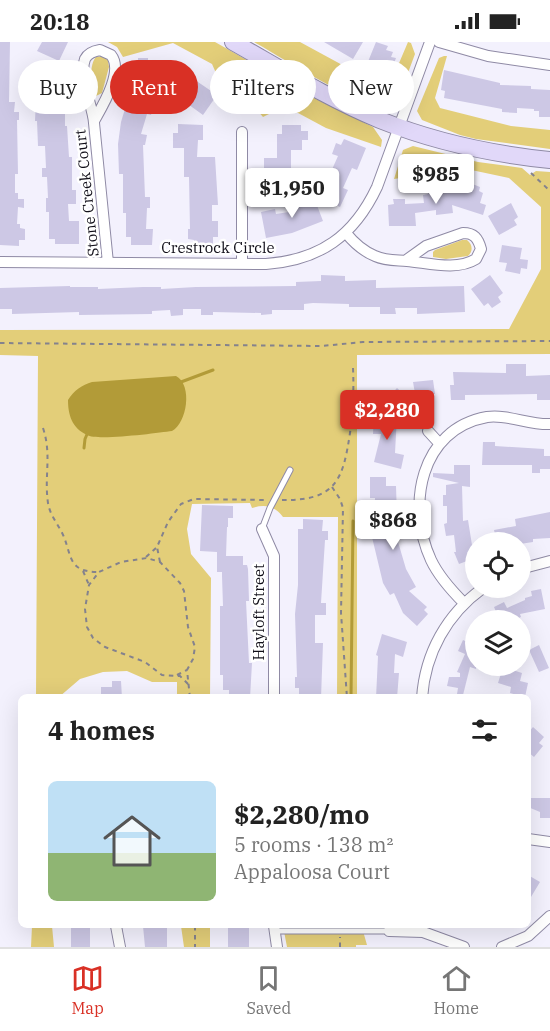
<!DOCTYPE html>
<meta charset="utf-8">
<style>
:root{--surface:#fff;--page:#f2f2f2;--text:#222;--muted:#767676;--line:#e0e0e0;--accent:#d93025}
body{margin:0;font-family:"IBM Plex Serif",serif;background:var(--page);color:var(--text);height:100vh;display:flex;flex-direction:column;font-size:22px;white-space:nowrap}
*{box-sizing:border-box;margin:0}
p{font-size:20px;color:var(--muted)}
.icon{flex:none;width:33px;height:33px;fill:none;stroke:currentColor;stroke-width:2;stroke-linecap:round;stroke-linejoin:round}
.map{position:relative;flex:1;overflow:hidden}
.panel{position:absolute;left:18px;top:652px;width:513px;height:234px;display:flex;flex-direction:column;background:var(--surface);border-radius:9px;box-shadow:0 6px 24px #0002}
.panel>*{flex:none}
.top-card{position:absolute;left:18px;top:18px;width:514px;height:54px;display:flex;gap:12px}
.controls{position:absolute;left:465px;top:490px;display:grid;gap:12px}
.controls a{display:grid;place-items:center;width:66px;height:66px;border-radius:50%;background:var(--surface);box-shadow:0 6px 24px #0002;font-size:30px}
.price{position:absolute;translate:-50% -51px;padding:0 14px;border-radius:6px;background:#fff;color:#222;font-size:20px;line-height:39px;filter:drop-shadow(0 2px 3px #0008)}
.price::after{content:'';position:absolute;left:50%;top:36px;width:18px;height:14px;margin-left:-9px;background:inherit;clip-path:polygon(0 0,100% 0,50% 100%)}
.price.active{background:var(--accent);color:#fff}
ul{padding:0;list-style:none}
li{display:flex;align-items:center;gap:18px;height:150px;padding:0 30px}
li+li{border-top:2px solid var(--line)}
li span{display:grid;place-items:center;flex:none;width:168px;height:120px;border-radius:9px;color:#555}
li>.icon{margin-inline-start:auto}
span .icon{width:72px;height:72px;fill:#fffc;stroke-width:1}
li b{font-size:26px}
h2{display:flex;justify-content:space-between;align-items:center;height:72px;padding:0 30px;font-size:26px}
.tag{padding:0 21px;border-radius:27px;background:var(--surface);box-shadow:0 6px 24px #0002;font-size:21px;line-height:54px}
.tag.active{background:var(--accent);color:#fff}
.status{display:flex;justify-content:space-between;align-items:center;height:42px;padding:0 30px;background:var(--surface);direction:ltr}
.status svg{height:16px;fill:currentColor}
.tab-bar{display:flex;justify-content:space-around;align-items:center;height:84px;border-top:2px solid var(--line);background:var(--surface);font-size:16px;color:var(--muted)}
.tab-bar a{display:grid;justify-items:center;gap:3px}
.tab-bar .active{color:var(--accent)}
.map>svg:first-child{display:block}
.green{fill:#e3ce79}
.water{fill:#b29b38}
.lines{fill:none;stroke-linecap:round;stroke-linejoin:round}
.stream{stroke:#b29b38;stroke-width:3}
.building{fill:#cdc8e5}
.lane-casing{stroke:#8f8aa5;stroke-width:7}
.street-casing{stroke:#8f8aa5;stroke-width:12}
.secondary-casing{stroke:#8f8aa5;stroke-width:18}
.path{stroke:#84828d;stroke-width:2;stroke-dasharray:4.5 4.5;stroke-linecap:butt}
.lane{stroke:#fff;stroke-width:5}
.street{stroke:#fff;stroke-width:10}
.secondary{stroke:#e1d8f9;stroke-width:16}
.labels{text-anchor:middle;stroke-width:5;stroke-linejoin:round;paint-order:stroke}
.street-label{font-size:15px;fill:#100e18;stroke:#fff}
</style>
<div class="status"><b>20:18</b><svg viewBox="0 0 49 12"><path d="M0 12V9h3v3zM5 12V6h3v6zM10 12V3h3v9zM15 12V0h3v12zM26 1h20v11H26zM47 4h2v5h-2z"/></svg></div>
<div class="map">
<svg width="550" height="905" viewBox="0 0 550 905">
<rect width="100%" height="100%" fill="#f3f1fd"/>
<path class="green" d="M108 0H215L314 56 373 85 382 98 381 105 326 86 285 64 263 75C255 65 244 62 231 65L212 22 173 1 123 15 117 5Z
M254 0H300L381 44 391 40 408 0 411 1 415 12 396 63C393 64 390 66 387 66 363 67 279 14 254 0Z
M102 14 108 18 109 25 102 51 96 54C90 47 89 22 96 15Z
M444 14H447L435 56 440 66 511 84 550 88V107L476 97 460 93 422 78 417 69 439 16Z
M413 104 478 120 522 126 530 133 536 129 550 130V312L357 313V655H337L338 475H283C275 464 265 462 252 466L250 461 192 462 187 487 191 512 211 536 210 655H177V640H152L127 629 103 630 80 637 59 655H36L38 314 0 313V288L509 287 541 227V165L509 136 462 126 394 137 403 108Z
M462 198H467C473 203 473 209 468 214L446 217 433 215V210L435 208Z
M32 884H52L54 905H31Z
M181 884H210V905H184Z
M283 884H364L363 889 367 903H356V905H287Z"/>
<path class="water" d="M176 334C193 343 187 381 172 389 157 391 97 399 87 393 72 386 68 373 68 358 74 348 82 343 92 340Z"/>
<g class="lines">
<path class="stream" d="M181 340 213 328
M84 406 85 397 88 390
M351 656 353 479"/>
</g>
<path class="building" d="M0 0H10L9 60H15L14 70H19V78H17L18 132H15V151H18V157H24V166L18 165 17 182H20V186L25 187V198H19V204L0 203Z
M42 0H68L59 19 37 9Z
M324 0H363L353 17Z
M376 0 388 4 386 8 393 10 391 15 396 16 390 32 383 29 381 33 365 27Z
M138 16H148V20L159 19V25L164 24V34L159 35V41L151 42 147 57 150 58 149 64 153 65 151 73 147 72 141 92 147 93 145 103H143L145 155H150V166H147L146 187H153L152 203H131V195H126V171H123V132H119L118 102 121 80 131 47 138 49Z
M62 25V40L34 41 33 26Z
M444 28 500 41V43L531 44V47L550 48V75H539V69H534V67L517 66V71L502 70V67L444 56 445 49 441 48Z
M195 38 217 53 203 73 185 60 189 54 185 52Z
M36 56H65V84H67L69 115H72V148H76V162H68L69 179H79V202H55V197H49V170H46V156H48L47 135H42V126H46L45 104H38L37 79H35Z
M178 82 203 83V98H198L197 115H215L218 163H212V179H218V195H213V203H194V198L188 197V187H190L189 135H184V106H173V91H178Z
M282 83H301V89H308V98H302V108H291V138L275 139V142H264V116H277V92H282Z
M344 97 366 106 357 128 352 126 343 146 348 148 340 165 316 154 327 131 330 132 338 114 332 112 336 101 341 103Z
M470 141 480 145 479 149 483 151 480 161 486 163 483 173 452 163 453 171 436 173V168L415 171 416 184H389L388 163 394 162 393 157H405V162L424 161 423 153 428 152 427 147 437 146V151L462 148 463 145 469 146Z
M313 153 323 179 292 191 266 196 261 170 275 167 276 172 289 170 298 166 296 160Z
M511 161 518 175 514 178 517 183 499 193 488 174Z
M502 203 522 206 520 217 528 218 527 227 521 226 520 232 505 229 507 221 499 220Z
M321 233 345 234V239L376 238V246L464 244 465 270 417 272V266H395L396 272H380V265H349V262L313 261 304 262V268H272V272L261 273V271L213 270V273H201V267H183V273L171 274 170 268 152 269V272L79 273V270L12 272V267H0V246L70 244V245H98V247L143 245H161V247L196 245 296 244V240L321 239Z
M490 233 503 251 498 255 501 260 492 266 488 261 484 264 471 247Z
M506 322H526V334L550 333V358H537V352L465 353V358H451L450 343H454L453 330 506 331Z
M433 338 435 352H428L429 361 417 363 413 340Z
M397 346 410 358 398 372 384 360Z
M374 372 397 374 395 411 404 413 401 427 374 420 381 392H373Z
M483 400H495V404L544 407V414H550V427H540V431H532V423H482Z
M454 423H470V445L462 444 463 479 468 478 472 503 476 502 475 539 467 519 459 522 454 510H456L454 493 446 494 444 482 447 481V464H443V453H446V443L459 441 433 435V431L454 432Z
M370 435H386V444H396L397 474H391L393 494 396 493 406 527 416 545 409 549 427 565 424 568 428 572 417 584 403 571 394 551 390 553 383 541 371 491 374 490 375 456H370Z
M202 463 233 464V476H228V485H227L226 514H243V523H247L248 527 249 559H246L249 621H252L250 656H229V648H223V633H220V564H223L222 534V530H217V510L200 509Z
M550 470V496L533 497V500L520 502 497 501 494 488 516 484 515 477Z
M303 477 323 478 322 489H328V498H325L321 561H326V573H315V601H323L321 656H299V646H295V635H297L295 572 298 543V487H303Z
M541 547 545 567 520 572 521 575 512 579H500L494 565 504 560 507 566 525 558V556L532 554 531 549Z
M382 592 407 600 403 615 395 612 394 631H399L397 656H376L378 614 376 613Z
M463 598 476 604V627L470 625 463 653 457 652 458 646 447 644 449 635H460V631L457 630 465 612 458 609Z
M539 603 549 626 539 630 529 608Z
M503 625 522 631 520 639 528 641 525 655 510 651 511 645 498 641Z
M112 639H121L122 656H101V645H112Z
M533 685 544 695 539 701 543 704 534 715 528 710V691Z
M528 756H550V776H540V770L528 765Z
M528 833 540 840 528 860Z
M71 884H90V905H71Z
M143 884H167V905H145Z
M228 884H249V905H228Z"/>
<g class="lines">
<g class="lane-casing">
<path id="lane" d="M262 487 270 466 290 428
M274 889H389"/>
</g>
<g class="street-casing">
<path id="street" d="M439 0 488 14 550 23
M94 79C103 63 124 29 111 13L100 8C94 9 88 11 85 17 78 36 93 63 94 81 99 128 103 174 108 221
M346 191C354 201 363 209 375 214 386 219 396 218 407 219 429 221 457 229 476 217L481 207C478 196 474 191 463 191L426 204 405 219
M0 220 266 222C320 218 354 194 377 145L430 0
M242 222V90
M428 389 439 401
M262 487 274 514V656
M520 527 550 519
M464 561C451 548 439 535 431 518 406 464 420 387 487 375 508 372 529 383 550 382
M422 656C425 611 447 572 483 546
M528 797 550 800
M116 884 120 905
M274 884 277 905
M389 889 423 890 464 905
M502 905 528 894 550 874"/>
</g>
<g class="secondary-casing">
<path id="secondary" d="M233 0C281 27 329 57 380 78 435 100 491 112 550 118"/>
</g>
<path class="path" d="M531 131 550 149
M0 301 322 304 363 300 550 299
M43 386C52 413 44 434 48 461 50 474 59 483 64 495 72 516 69 530 99 530
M332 445 340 457 343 466 341 571 347 656
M282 458C336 459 343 438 350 391 353 369 354 348 353 326
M146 515 157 505
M160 520 157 505 168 480 181 462 194 457 265 458
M83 529 89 543
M177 633 187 628
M188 642 180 634 162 633 145 620 105 605 93 596 87 585 85 567 89 543 99 530 121 520 147 516 160 520 180 541 184 549 188 585 195 605 193 617 187 628 190 656
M195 884V905
M340 905V895"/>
<use href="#lane" class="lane"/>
<use href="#street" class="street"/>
<use href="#secondary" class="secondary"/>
</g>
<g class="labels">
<g class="street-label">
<text transform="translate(87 151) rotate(-96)" y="5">Stone Creek Court</text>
<text x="218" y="211">Crestrock Circle</text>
<text transform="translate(259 570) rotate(-90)" y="5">Hayloft Street</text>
</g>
</g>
</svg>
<div class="controls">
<a><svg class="icon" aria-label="locate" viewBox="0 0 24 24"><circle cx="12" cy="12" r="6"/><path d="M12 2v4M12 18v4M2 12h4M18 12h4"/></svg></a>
<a><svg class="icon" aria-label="layers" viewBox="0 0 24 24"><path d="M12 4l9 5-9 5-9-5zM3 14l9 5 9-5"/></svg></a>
</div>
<b class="price" style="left:436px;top:163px">$985</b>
<b class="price" style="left:292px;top:177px">$1,950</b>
<b class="price active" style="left:387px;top:399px">$2,280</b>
<b class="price" style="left:393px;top:509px">$868</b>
<div class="top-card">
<a class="tag">Buy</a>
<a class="tag active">Rent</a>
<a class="tag">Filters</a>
<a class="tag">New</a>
</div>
<section class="panel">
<h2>4 homes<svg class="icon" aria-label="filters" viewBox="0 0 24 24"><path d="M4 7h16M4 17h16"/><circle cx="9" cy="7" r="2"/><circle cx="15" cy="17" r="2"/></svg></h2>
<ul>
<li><span style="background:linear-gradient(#bfe0f5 60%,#8fb573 0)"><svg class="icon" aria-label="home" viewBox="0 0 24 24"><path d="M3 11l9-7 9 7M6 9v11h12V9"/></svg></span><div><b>$2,280/mo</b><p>5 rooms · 138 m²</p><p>Appaloosa Court</p></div></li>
</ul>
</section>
</div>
<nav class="tab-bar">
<a class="active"><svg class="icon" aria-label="map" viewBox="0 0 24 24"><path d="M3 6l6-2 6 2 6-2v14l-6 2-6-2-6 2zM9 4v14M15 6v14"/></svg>Map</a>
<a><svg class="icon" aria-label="saved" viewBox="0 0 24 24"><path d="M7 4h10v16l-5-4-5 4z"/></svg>Saved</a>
<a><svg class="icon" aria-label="home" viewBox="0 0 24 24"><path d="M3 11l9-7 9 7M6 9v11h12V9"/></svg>Home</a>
</nav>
